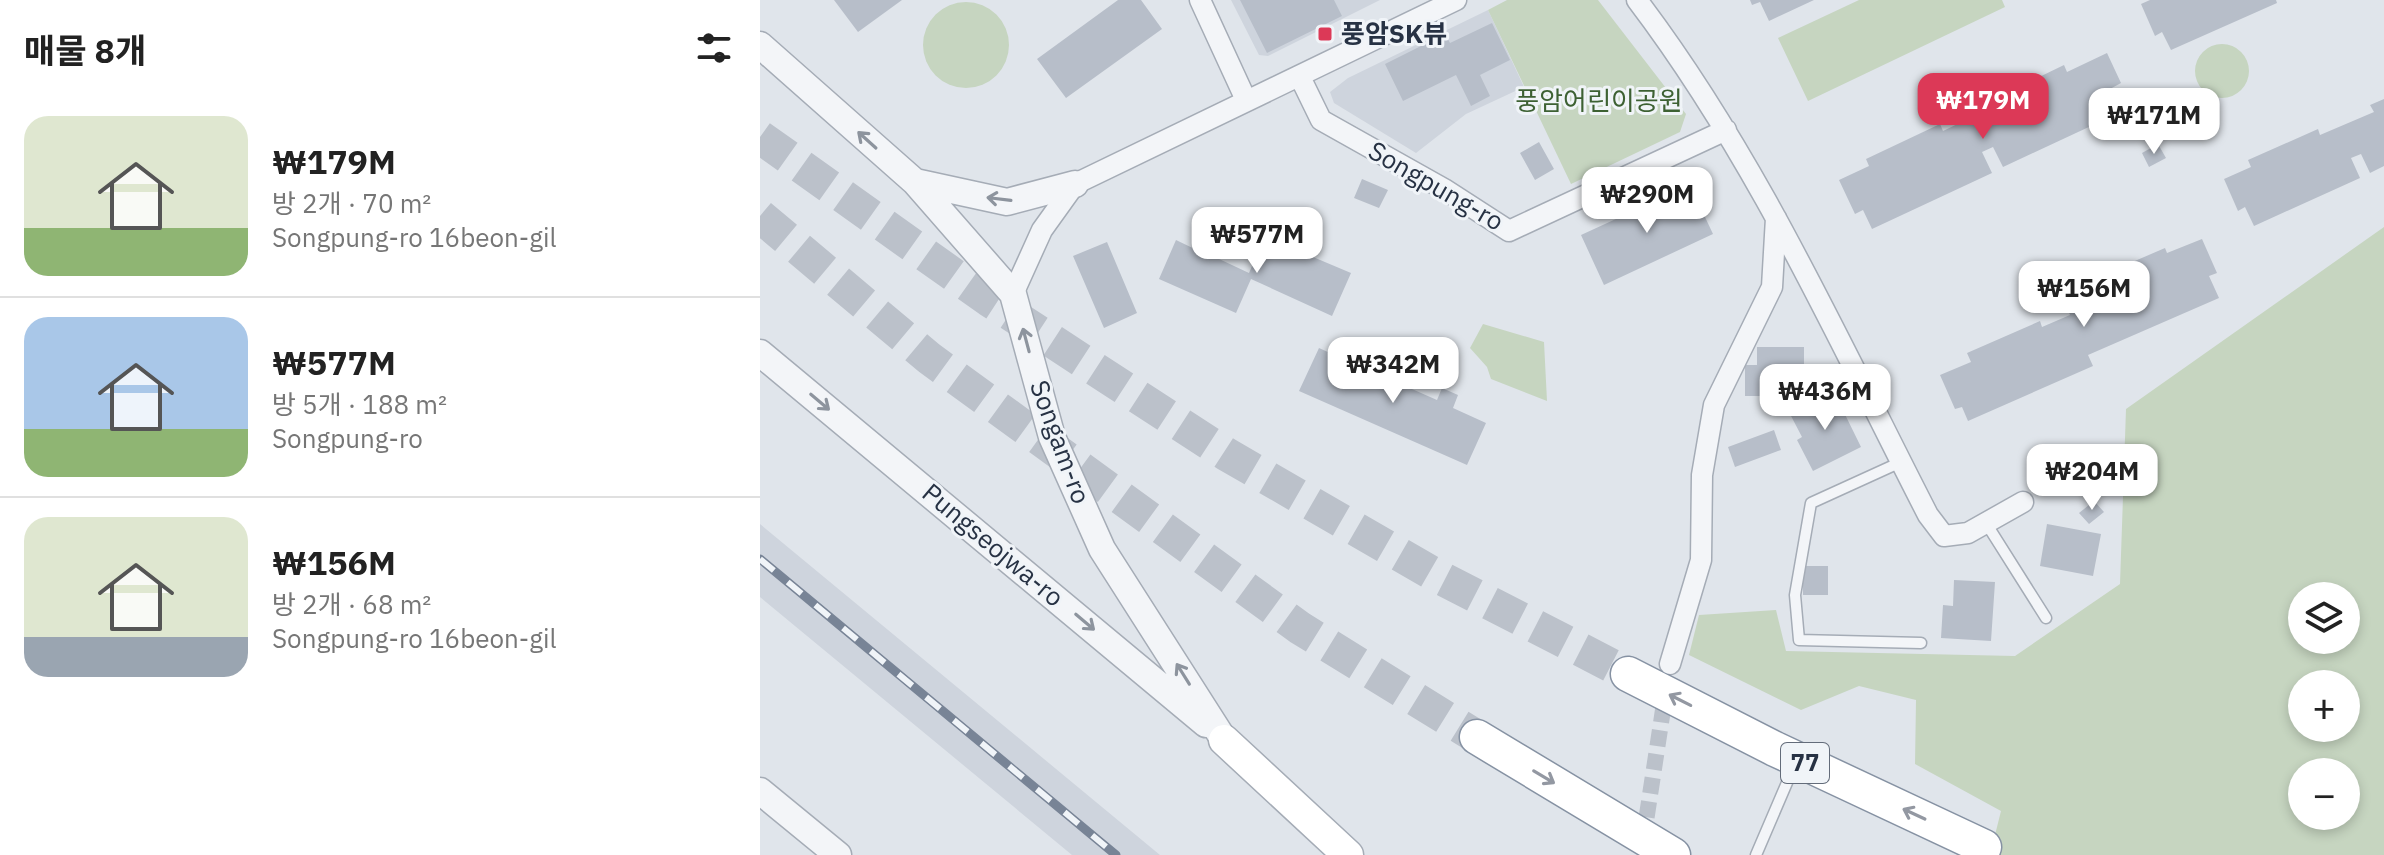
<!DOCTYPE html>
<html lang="ko">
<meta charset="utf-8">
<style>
:root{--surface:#fff;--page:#f6f6f6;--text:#222;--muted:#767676;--line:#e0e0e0;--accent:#dc3957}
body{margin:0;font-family:"IBM Plex Sans","Noto Sans KR",sans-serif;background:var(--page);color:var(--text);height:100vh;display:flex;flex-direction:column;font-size:30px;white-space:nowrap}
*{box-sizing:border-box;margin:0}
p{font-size:26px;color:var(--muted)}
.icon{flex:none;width:44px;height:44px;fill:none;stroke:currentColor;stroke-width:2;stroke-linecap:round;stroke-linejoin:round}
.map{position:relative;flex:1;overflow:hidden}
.side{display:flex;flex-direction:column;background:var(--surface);width:760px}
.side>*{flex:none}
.controls{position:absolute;left:1528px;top:582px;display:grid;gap:16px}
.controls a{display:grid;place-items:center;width:72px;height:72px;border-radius:50%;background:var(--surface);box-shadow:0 4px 12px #0003;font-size:40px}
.price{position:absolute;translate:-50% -68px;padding:0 18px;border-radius:16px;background:#fff;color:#222;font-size:26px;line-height:52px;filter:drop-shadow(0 2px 4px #0008)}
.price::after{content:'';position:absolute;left:50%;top:48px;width:24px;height:18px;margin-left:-12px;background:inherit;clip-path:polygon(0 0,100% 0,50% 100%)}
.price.selected{background:var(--accent);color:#fff}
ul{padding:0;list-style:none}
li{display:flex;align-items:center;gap:24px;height:200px;padding:0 24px}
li+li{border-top:2px solid var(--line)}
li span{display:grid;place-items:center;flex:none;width:224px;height:160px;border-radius:24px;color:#555}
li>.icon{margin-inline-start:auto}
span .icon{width:96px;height:96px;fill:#fffc;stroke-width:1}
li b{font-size:34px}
h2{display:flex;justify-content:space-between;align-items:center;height:96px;padding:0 24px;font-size:34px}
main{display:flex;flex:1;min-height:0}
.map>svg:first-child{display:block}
.built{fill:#ced4dd}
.green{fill:#c6d5c0;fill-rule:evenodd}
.building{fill:#b7bec9}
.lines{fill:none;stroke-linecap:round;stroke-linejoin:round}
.pedestrian-tunnel{stroke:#bbc1ca;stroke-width:16;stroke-dasharray:16 8;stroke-linecap:butt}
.trunk-tunnel{stroke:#bbc1ca;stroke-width:34;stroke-dasharray:34 17;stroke-linecap:butt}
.service-casing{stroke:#a5acb6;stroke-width:13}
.minor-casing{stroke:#a5acb6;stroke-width:23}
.tertiary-casing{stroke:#a5acb6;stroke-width:29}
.secondary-casing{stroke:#a5acb6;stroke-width:33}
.trunk-casing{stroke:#8692a3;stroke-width:37}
.service{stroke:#f3f5f8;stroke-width:10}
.minor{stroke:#f3f5f8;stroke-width:20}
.tertiary{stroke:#f3f5f8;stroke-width:26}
.secondary{stroke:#fff;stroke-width:30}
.trunk{stroke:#fff;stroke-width:34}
.rail-casing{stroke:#788496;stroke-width:9}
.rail{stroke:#f0f4f8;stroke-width:6;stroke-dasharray:18;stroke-linecap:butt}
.oneway{stroke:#8d949e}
.oneway2{stroke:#9398a2}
.poi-dot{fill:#dc3957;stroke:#f0f4f8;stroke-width:3}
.labels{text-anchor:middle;stroke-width:6;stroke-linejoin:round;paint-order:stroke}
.shield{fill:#f0f4f8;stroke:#636c7a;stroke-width:2}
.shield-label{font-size:24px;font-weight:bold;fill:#273244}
.poi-label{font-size:26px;font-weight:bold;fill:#273244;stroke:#f0f4f8;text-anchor:start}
.park-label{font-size:26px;fill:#3d6133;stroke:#f0f4f8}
.street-label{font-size:26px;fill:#273244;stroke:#f0f4f8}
</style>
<main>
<section class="side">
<h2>매물 8개<svg class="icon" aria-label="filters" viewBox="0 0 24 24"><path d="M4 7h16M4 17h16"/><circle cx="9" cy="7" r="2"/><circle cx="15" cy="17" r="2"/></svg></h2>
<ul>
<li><span style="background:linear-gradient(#dfe7d0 70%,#8fb573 0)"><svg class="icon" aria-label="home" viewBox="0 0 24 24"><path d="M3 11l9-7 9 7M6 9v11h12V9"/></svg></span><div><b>₩179M</b><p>방 2개 · 70 m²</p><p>Songpung-ro 16beon-gil</p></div></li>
<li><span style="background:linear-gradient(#a9c7e8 70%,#8fb573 0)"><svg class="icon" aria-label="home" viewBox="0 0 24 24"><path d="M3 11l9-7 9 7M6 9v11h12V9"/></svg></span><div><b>₩577M</b><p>방 5개 · 188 m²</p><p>Songpung-ro</p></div></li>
<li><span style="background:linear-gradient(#dfe7d0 75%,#9aa5b1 0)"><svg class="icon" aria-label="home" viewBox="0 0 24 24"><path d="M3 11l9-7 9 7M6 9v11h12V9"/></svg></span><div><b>₩156M</b><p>방 2개 · 68 m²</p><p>Songpung-ro 16beon-gil</p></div></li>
</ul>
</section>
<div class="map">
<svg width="1624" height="855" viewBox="0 0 1624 855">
<rect width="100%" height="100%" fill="#e0e5eb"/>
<path class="built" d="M471 0H620L508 56 499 55Z
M728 10 764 87 706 114 656 153 574 103 570 92 588 78Z
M0 524 400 855H312L0 597Z"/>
<path class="green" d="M747 0H838L926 114 920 132 811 184 728 10Z
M1099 0H1242L1245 7 1048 101 1018 38Z
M163 45a43 43 0 1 1 86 0a43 43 0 1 1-86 0Z
M1435 71a27 27 0 1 1 54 0a27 27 0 1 1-54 0Z
M1624 227V855H1230L1241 811 1155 764 1156 700 1099 686 1041 710 929 655 939 615 1016 610 1026 651 1255 656 1360 584 1366 409ZM1542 596H1586V640H1542ZM1542 684H1586V728H1542ZM1542 772H1586V816H1542Z
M723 324 784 342 787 401 731 379 727 367 710 348Z"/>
<path class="building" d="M74 0H142L98 32Z
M358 0H381L402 29 306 98 277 59Z
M480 0H574L582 16 507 53Z
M990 0H1054L1009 21 1000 2 992 5Z
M1390 0H1516L1517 3 1411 50 1402 32 1395 36 1381 4Z
M732 23 750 60 720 75 730 96 711 106 696 75 643 101 625 64 685 34 690 43Z
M1347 53 1361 83 1350 89 1361 112 1243 167 1233 147 1222 152 1232 173 1112 229 1103 210 1095 214 1079 180 1109 166 1106 159 1180 124 1183 131 1245 101 1242 95 1304 65 1307 72Z
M1624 99V166L1610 173 1601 154 1591 158 1600 178 1494 226 1485 207 1478 211 1464 179 1491 167 1488 160 1558 129 1560 135 1614 112 1610 105Z
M779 142 794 169 775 180 760 153Z
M1398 144 1406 158 1389 167 1382 153Z
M602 179 628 190 619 208 594 198Z
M930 185 953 234 844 285 821 235Z
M505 236 539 250 544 239 559 246 553 257 591 273 572 316 491 279 476 313 399 279 416 240 443 253 448 242 461 248 457 258 489 273Z
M1442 239 1457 273 1449 276 1459 298 1328 355 1333 366 1208 421 1202 407 1195 409 1180 375 1211 362 1207 353 1280 321 1282 327 1310 315 1305 304 1337 290 1333 279 1405 248 1407 253Z
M347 242 377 313 344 328 313 256Z
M997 347H1044V396H985V365H997Z
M559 348 592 363 597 351 610 356 604 368 677 400 682 388 698 395 693 408 726 423 707 465 539 391Z
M1074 392 1101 447 1053 471 1037 440 1042 437 1030 414Z
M1014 430 1021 450 975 467 968 447Z
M1334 501 1344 512 1329 524 1319 513Z
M1287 524 1341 534 1333 576 1280 566Z
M1043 566H1068V595H1043Z
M1194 580 1235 582 1231 641 1181 638 1183 605 1193 606Z"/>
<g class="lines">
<path class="pedestrian-tunnel" d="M883 841 906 690"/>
<path class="trunk-tunnel" d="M0 137 229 300 466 454 677 576 868 674
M0 216 169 358 540 628 717 737"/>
<g class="service-casing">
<path id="service" d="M1141 462 1051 503 1035 595 1039 640 1161 643
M1226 523 1286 618
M996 855 1035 764"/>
</g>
<g class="minor-casing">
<path id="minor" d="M440 0 486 100
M877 0C997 158 1078 340 1168 515L1184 536 1208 533 1263 502
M540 77 561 120 684 189 749 231 966 130
M253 294 282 230 315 184 696 0
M910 664 941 560 942 475 954 405 1012 287 1016 218"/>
</g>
<g class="tertiary-casing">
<path id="tertiary" d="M0 45 155 182 253 294 292 437 342 549 464 740
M155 182 247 202 315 184
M0 353 446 724
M0 791 78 855"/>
</g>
<g class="secondary-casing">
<path id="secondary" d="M464 740 588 855"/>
</g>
<g class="trunk-casing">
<path id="trunk" d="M868 674 1015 749 1224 847
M717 737 913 855"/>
</g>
<use href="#service" class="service"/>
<use href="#minor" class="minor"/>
<use href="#tertiary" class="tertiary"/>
<use href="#secondary" class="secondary"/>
<use href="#trunk" class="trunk"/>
<g class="rail-casing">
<path id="rail" d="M0 559 356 855"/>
</g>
<use href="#rail" class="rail"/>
</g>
<defs><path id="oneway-shaft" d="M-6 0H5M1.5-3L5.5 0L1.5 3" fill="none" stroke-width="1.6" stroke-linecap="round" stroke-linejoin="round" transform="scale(2)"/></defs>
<g class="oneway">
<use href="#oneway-shaft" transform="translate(107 140) rotate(-138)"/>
<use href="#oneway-shaft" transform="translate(239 199) rotate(-173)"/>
<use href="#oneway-shaft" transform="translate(266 340) rotate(-105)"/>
<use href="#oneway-shaft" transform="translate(60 402) rotate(40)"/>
<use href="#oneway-shaft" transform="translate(325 622) rotate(40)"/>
<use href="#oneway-shaft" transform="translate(423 674) rotate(-122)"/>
</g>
<g class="oneway2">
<use href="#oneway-shaft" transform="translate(920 700) rotate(-153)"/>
<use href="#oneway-shaft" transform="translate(784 777) rotate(31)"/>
<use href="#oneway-shaft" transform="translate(1154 814) rotate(-155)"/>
</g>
<rect class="poi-dot" x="557" y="26" width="16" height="16" rx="4"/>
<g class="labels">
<rect class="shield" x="1021" y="743" width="48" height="40" rx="6"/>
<g class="shield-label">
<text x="1045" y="771">77</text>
</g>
<g class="poi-label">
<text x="581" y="43">풍암SK뷰</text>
</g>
<g class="park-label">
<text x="839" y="110">풍암어린이공원</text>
</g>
<g class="street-label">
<text transform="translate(676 186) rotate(30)" y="9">Songpung-ro</text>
<text transform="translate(300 442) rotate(70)" y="9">Songam-ro</text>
<text transform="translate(233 545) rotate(40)" y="9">Pungseojwa-ro</text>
</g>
</g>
</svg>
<div class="controls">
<a><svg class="icon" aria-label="layers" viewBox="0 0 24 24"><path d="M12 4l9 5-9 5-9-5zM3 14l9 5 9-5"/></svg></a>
<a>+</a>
<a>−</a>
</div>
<b class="price selected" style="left:1223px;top:141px">₩179M</b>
<b class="price" style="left:1394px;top:156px">₩171M</b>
<b class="price" style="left:887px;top:235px">₩290M</b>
<b class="price" style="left:497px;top:275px">₩577M</b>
<b class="price" style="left:1324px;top:329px">₩156M</b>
<b class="price" style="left:633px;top:405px">₩342M</b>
<b class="price" style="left:1065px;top:432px">₩436M</b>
<b class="price" style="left:1332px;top:512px">₩204M</b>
</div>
</main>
